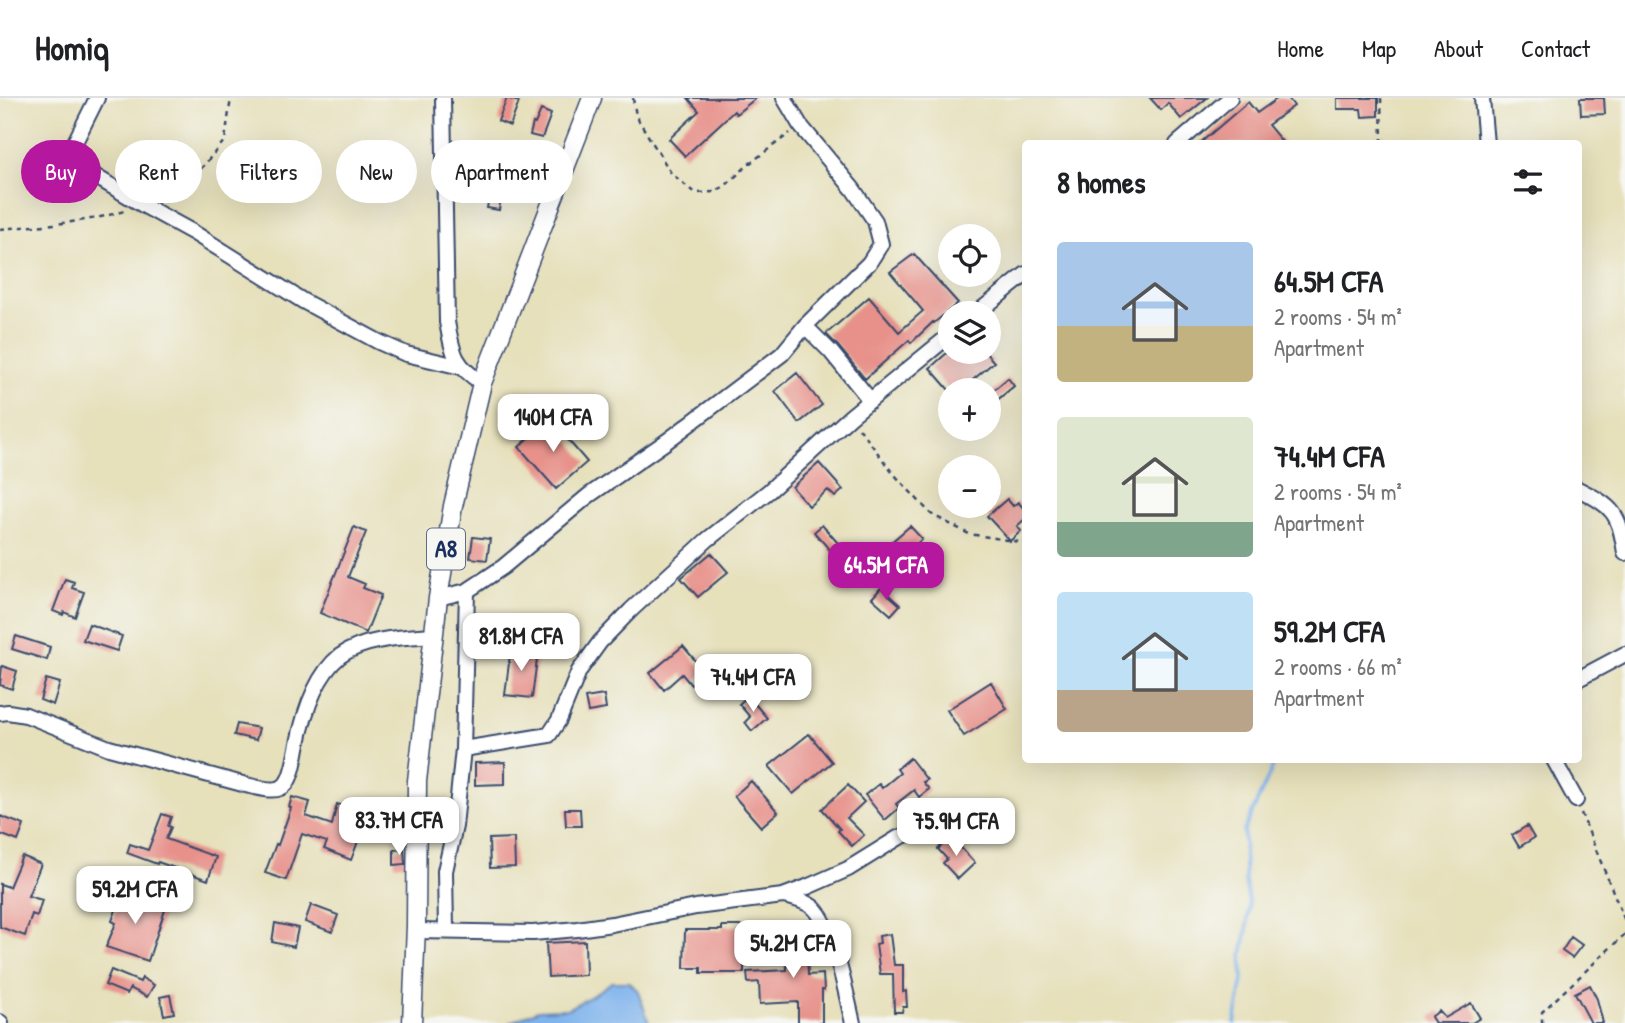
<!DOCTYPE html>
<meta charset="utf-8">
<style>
:root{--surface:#fff;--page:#f6f6f6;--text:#202124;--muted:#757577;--line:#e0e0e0;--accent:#b5179e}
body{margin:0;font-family:"Patrick Hand",sans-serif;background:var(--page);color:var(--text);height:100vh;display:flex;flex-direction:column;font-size:26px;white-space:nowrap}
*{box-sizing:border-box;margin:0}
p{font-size:23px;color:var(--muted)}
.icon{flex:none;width:38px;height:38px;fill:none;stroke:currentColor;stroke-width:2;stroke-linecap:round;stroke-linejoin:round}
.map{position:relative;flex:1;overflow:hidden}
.details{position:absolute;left:1022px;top:42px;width:560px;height:623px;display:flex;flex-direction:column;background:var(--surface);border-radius:7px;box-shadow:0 7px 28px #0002}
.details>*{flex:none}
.banner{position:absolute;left:21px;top:42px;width:665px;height:63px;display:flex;gap:14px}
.fabs{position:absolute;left:938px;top:126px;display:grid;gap:14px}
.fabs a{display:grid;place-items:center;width:63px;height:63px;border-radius:50%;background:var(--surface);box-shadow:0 7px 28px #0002;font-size:35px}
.price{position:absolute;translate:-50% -60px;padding:0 16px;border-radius:14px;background:#fff;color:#222;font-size:23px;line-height:46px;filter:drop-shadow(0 2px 4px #0008)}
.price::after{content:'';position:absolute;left:50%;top:42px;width:21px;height:16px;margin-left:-10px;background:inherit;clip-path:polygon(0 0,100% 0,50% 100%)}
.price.current{background:var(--accent);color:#fff}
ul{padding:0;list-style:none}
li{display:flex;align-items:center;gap:21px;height:175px;padding:0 35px}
li span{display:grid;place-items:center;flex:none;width:196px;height:140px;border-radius:7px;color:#555}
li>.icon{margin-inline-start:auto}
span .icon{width:84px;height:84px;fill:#fffc;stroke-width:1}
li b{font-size:30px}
h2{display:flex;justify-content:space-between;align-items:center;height:84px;padding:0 35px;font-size:30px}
.chip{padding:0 24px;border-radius:32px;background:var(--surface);box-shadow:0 7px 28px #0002;font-size:24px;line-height:63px}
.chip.current{background:var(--accent);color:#fff}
header{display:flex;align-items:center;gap:42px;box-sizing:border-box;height:98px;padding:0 35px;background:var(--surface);border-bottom:2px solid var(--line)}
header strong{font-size:33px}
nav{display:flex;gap:38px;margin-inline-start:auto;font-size:24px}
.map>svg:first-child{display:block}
.water{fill:#7fb3ed;stroke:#4d71a6;stroke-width:2}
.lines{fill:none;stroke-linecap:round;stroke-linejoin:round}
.stream{stroke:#7fb3ed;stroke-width:3.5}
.building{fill:#e7918a}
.minor-casing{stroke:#394a6c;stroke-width:18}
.major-casing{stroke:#394a6c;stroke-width:21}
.path{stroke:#394a6c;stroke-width:2.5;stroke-dasharray:5 5;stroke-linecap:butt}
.minor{stroke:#fff;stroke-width:14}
.major{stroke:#fff;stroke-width:18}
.labels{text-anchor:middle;stroke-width:6;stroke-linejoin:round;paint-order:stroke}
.shield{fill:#f6f6f2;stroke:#5d6b8a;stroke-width:2}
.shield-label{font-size:24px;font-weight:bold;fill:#1b2f5e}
</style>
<header>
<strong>Homiq</strong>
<nav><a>Home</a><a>Map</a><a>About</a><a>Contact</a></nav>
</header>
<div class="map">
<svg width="1625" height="925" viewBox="0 0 1625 925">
<rect width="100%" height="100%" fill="#f6f6f2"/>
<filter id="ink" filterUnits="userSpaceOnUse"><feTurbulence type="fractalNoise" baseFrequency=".0143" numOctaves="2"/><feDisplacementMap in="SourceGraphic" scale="14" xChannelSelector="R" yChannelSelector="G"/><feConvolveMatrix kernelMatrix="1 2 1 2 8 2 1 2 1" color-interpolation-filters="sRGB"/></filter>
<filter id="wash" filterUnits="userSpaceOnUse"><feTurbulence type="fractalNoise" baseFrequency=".00686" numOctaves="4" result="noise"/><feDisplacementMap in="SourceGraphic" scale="28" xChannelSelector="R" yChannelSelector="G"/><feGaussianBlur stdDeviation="1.57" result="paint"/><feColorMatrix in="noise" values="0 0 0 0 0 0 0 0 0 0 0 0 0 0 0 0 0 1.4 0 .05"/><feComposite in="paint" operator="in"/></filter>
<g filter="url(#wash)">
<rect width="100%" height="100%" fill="#e6e0bb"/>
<path class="water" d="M612 884H629L638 893 649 925H509L538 912 567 911 590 899Z"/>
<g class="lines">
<path class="stream" d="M1235 925 1243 881 1242 857 1247 831 1249 807 1245 783 1244 733 1276 662"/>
</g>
<g id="blocks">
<path class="building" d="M507 0 519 4 510 28 498 23Z
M688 0H756L736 16 734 13 685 58 669 41 699 13Z
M1150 0H1207L1181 21 1168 5 1161 12Z
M1278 0H1288L1294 8 1268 27 1284 46H1199L1248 4 1257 15Z
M1337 0H1378V18L1362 19 1361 11H1337Z
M1580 0H1604L1605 16 1581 17Z
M541 12 551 16 542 40 530 37 533 25 535 26Z
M499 55 532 69 526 84 510 77 506 88 503 87 499 112 487 110 492 83 488 81Z
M914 156 958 205 934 225 933 224 911 245 909 242 865 281 838 248 826 236 869 199 899 234 923 213 890 174Z
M948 254H985L994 264 961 292H949L930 270Z
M797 275 822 307 799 325 775 293Z
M1008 280 1014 288 989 309V296Z
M550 321 587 364 556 391 519 349Z
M819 365 843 392 835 399 828 392 809 408 792 389Z
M1007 401 1013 408 1018 404 1026 413V420L1017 428 1021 433 1010 443 987 418Z
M822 427 860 470 852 477 814 434Z
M910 428 922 441 878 479 867 465Z
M354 429 366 434 348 479 365 486 363 490 381 497 366 535 320 515Z
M473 439 490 441 487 462 470 460Z
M711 455 728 474 698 499 681 480Z
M65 481 74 484 72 490 84 494 75 519 64 514 63 517 53 513Z
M881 490 900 507 891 517 872 500Z
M89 526 122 538 117 553 83 542Z
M16 538 50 549 47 562 12 551Z
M492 538 501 539 504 552 495 556 488 554 485 548 487 542Z
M683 548 705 574 691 587 682 576 664 592 650 575Z
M511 549 538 553 532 600 505 597Z
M2 568 17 573 12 591 0 587Z
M46 581 60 585 53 607 40 602Z
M991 584 1007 611 964 638 947 612Z
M604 597 606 611 588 614 585 600Z
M748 598 767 620 752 633 745 624 750 619 739 606Z
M237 626 259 630 256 642 234 637Z
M809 636 832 664 793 696 769 668Z
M910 660 927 682 923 684 929 691 919 699 914 692 896 706 899 710 885 722 865 697 879 686 882 690 900 675 897 671Z
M505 664V686L475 687V665Z
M751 683 778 714 761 729 734 698Z
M848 687 864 704 847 720 864 737 852 748 838 733 840 731 822 711Z
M292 699 310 704 306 718 332 727 337 706 359 712 352 735 360 738 351 762 324 751 327 744 302 736 286 782 265 775 276 746 278 747 291 710 289 709Z
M404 710 405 729H396L395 711Z
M565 711H580L581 728H566Z
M162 716 171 719 168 728 171 729 166 741 216 759 208 782 158 764 157 766 127 755 130 746 148 752Z
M0 718 24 727 18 743 0 736Z
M1527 728 1534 740 1519 749 1512 737Z
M951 739 975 765 958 781 943 765 947 761 938 751Z
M514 740 515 769 490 770 489 741Z
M404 751 405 766 394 767V752Z
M22 758 41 766 28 798 42 802 37 818 32 816 25 838 0 829V786L9 789Z
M124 790 144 797 141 805 165 812 148 863 106 849 116 825 112 823Z
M311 807 338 817 332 834 305 824Z
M275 825 298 830 294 849 272 844Z
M806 827 808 877 823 876 824 892H822V925H798V904L760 906 759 884 748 885 747 874 787 872 785 828Z
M722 828H744V875H701V870H684L685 832H722Z
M890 836 894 867H903V894L906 893 907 909H903L902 914H894L893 876H880L876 846 880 845 879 838Z
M1571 839 1582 847 1572 860 1562 853Z
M585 843 586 877 548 879 546 845Z
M111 872 140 884 142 880 154 887 147 899 130 890 127 896 105 887Z
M1590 887 1597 901 1603 925H1591L1575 895Z
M170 897 174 915 164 917 160 899Z
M1471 905 1480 920 1472 925H1435L1431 919 1439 913 1445 920Z"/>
</g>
</g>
<g filter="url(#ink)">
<use href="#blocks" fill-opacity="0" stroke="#394a6c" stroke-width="2"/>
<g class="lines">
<g class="minor-casing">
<path id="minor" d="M97 0 70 54V60L73 65 143 107 194 135 303 203 379 244 406 256 461 269
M443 0 447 224C453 256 454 267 482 285
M1482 0 1486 46
M1177 46 1230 0
M977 215 1026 176
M805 228 831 254 870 302
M1578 391C1614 409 1619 415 1625 455
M438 500 467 493 503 469 588 398 667 343 782 256 805 228 869 165 881 146 875 123 853 91 800 27 784 0
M1578 581 1625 556
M0 615 8 614 26 617 109 650 250 688C261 690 277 696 286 686 293 677 295 660 297 650 303 619 314 579 340 558 364 540 405 539 434 537
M463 651 549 637 559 622 579 573 600 544 631 512 707 442 769 393 851 318 950 237
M1554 662 1576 702
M783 798C793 800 806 803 814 810 834 830 846 896 853 925
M446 832 445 773 455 728 463 651 467 493
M416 833 533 835 577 831 612 826 696 809 783 798 807 789 848 771 898 740 940 722
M0 924 1 925"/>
</g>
<g class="major-casing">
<path id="major" d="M412 925 416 828 417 683 438 500 453 408 482 285 592 0"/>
</g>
<path class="path" d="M633 0 636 18 671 75 691 92 698 95 714 94 725 88 749 66 790 35
M1381 0 1382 46
M164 103 179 97 225 42 231 0
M0 131C42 127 87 125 127 112
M859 330 892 374 931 416 969 436 1026 445
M1581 715 1625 823
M1543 925 1542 924V914L1625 836"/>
<use href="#minor" class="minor"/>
<use href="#major" class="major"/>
</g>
</g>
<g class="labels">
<rect class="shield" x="427" y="430.5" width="38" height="41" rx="5"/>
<g class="shield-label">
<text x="446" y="459">A8</text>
</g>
</g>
</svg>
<div class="fabs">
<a><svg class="icon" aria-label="locate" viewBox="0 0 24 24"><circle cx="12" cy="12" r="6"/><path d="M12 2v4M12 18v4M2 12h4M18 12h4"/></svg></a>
<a><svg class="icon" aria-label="layers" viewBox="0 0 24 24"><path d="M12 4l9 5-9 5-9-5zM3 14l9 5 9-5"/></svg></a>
<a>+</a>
<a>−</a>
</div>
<b class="price" style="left:553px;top:356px">140M CFA</b>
<b class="price current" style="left:886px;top:504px">64.5M CFA</b>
<b class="price" style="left:521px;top:575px">81.8M CFA</b>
<b class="price" style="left:753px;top:616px">74.4M CFA</b>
<b class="price" style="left:399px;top:759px">83.7M CFA</b>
<b class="price" style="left:956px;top:760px">75.9M CFA</b>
<b class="price" style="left:135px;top:828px">59.2M CFA</b>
<b class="price" style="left:793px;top:882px">54.2M CFA</b>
<div class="banner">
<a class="chip current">Buy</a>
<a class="chip">Rent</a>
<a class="chip">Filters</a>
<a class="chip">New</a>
<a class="chip">Apartment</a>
</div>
<section class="details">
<h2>8 homes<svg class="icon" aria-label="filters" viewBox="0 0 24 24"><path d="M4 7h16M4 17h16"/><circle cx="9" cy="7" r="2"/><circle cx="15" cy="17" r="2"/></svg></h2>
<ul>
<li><span style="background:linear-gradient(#a9c7e8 60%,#c2b280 0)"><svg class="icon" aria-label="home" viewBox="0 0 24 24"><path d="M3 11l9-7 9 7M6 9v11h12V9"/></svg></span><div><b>64.5M CFA</b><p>2 rooms · 54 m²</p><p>Apartment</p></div></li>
<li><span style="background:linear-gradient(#dfe7d0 75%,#7fa58c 0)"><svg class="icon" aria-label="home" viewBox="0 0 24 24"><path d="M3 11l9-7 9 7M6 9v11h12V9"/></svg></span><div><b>74.4M CFA</b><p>2 rooms · 54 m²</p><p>Apartment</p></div></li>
<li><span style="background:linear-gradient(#bfe0f5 70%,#b9a48a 0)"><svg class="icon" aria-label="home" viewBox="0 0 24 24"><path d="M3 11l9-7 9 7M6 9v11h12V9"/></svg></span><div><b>59.2M CFA</b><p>2 rooms · 66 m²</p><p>Apartment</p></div></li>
</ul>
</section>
</div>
